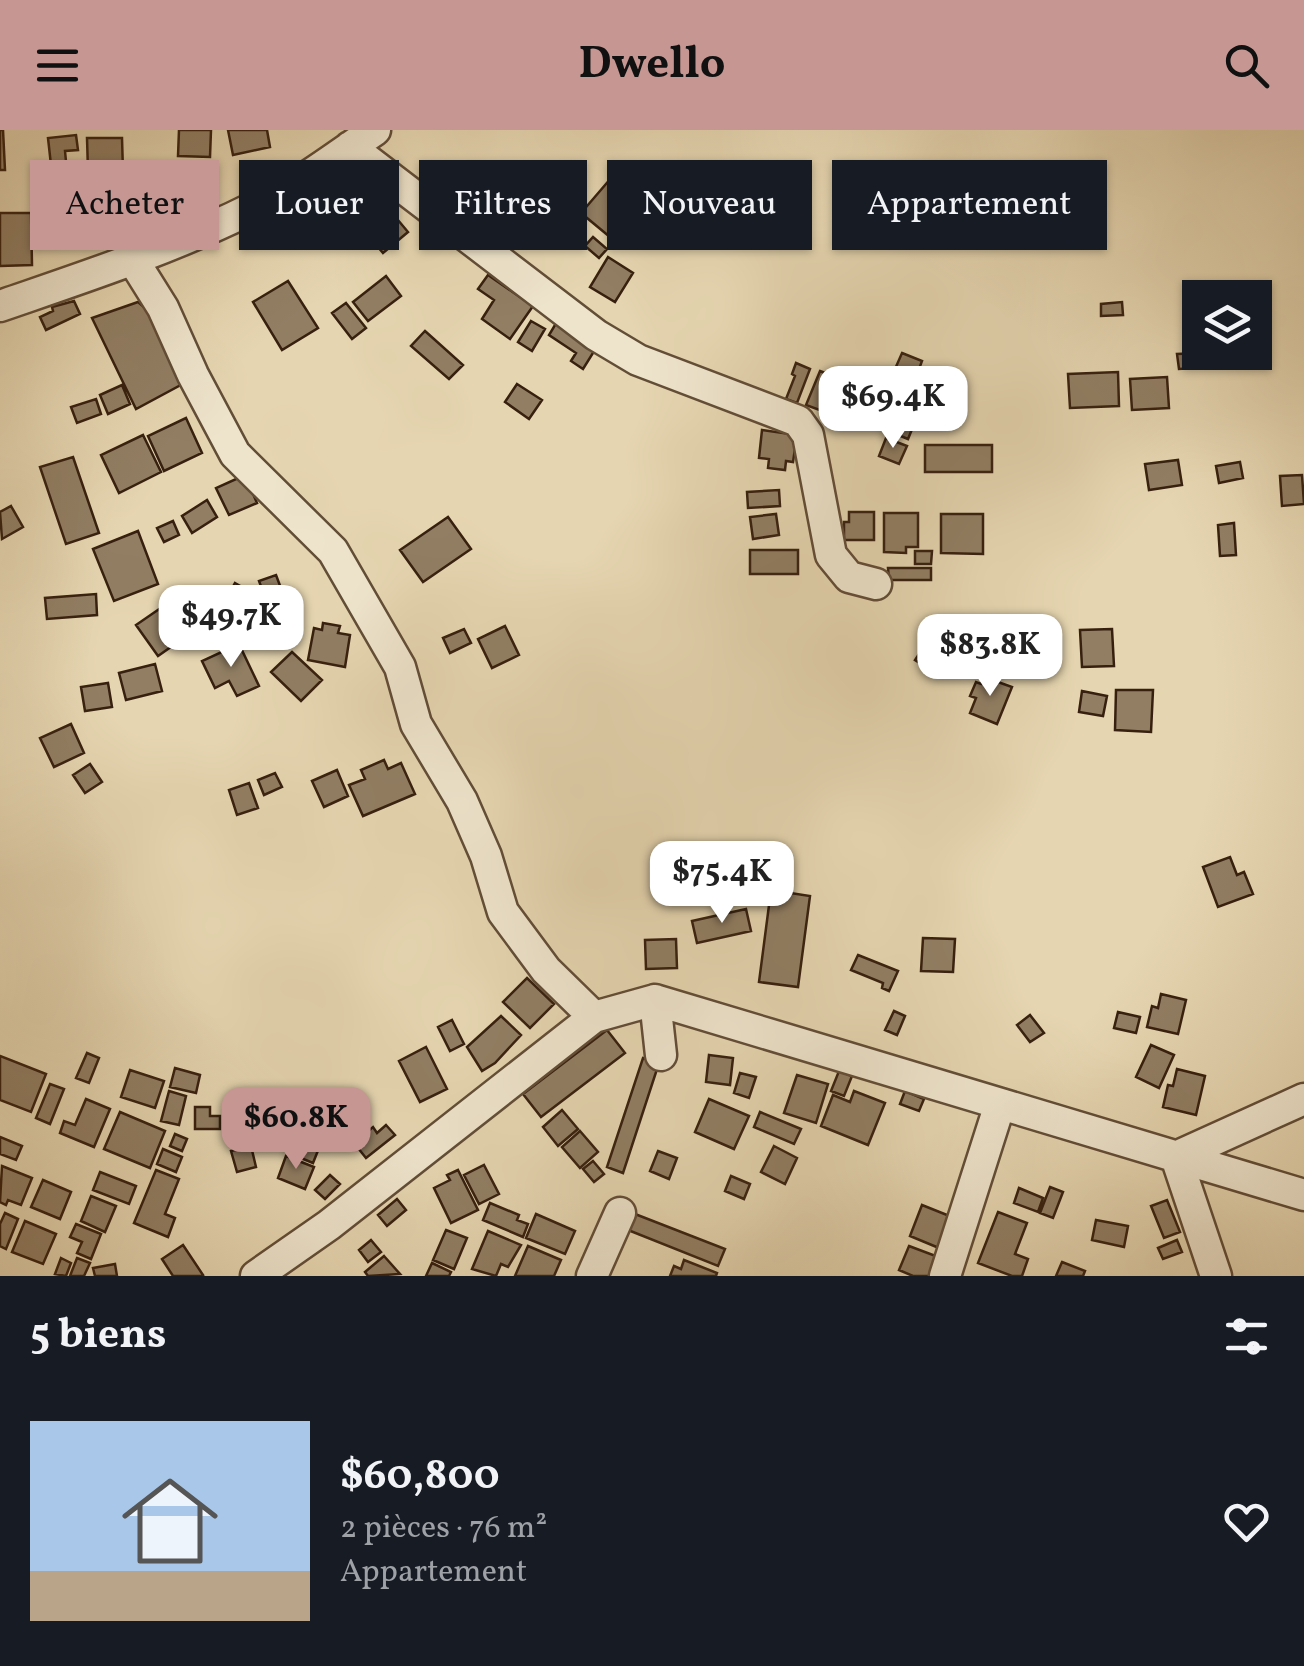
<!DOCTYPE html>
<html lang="fr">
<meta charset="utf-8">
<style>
:root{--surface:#171b24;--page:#242831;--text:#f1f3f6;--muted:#9ea1a6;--line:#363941;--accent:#c59692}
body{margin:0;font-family:Vollkorn,serif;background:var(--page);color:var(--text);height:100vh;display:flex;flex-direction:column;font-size:38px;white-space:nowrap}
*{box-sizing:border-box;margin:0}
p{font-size:32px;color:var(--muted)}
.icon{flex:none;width:55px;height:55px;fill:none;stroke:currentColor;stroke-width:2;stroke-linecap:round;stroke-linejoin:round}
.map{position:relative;height:1146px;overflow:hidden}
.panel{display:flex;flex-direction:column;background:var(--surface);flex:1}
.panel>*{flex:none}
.hud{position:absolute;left:30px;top:30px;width:1245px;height:90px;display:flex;gap:20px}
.buttons{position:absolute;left:1182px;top:150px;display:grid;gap:20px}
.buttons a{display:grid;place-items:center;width:90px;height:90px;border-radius:0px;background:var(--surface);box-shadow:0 2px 8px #0004;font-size:50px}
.price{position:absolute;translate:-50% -85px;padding:0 22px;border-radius:20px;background:#fff;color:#222;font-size:32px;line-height:65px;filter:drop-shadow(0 2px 5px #0008)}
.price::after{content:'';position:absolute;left:50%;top:60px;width:30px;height:22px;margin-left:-15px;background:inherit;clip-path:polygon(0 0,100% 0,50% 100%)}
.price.selected{background:var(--accent);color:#111}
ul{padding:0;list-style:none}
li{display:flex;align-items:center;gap:30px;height:250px;padding:0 30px}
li+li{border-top:2px solid var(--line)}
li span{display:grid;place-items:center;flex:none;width:280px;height:200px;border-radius:0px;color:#555}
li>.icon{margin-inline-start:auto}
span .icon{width:120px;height:120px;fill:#fffc;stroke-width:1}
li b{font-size:42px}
h2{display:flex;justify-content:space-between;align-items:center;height:120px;padding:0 30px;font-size:42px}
.pill{padding:0 35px;border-radius:0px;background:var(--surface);box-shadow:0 2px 8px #0004;font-size:35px;line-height:90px}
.pill.selected{background:var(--accent);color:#111}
header{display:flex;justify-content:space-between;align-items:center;height:130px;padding:0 30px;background:var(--accent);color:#111;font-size:45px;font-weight:700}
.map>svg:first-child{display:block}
.building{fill:#917e63;stroke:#37200f;stroke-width:2.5}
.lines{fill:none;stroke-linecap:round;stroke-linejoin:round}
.minor-casing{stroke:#624d37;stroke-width:35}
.minor{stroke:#eee4cc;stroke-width:30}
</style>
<header><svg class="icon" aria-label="menu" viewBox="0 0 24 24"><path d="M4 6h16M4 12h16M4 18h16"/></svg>Dwello<svg class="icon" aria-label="search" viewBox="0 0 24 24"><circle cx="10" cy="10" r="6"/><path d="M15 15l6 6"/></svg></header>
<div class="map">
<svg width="1304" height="1146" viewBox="0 0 1304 1146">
<rect width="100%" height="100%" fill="#e5d5b0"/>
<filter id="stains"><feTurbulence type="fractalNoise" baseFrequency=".002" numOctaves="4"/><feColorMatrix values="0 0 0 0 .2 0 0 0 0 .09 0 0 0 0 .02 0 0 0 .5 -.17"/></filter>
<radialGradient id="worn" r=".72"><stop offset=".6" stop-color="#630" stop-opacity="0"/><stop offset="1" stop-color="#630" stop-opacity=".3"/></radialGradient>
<path class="building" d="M0 0H3L5 40H0Z
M179 0H211L210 27 178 26Z
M228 0H267L270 17 233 25Z
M76 5 78 20 65 21 67 42 52 44 48 8Z
M87 8H122L123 41H88Z
M516 45 550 73 517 112 483 83Z
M612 47 652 82 622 117 581 83Z
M128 50V67L66 70 65 52Z
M377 65 408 102 383 123 352 86Z
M0 83H31L32 135 0 136Z
M593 107 607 119 599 128 585 116Z
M608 127 633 143 615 172 590 157Z
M488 145 533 176 510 209 482 189 494 170 478 159Z
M386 146 401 166 368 191 353 172Z
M288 151 318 198 282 220 253 172Z
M74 171 80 184 46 200 40 187 53 181 52 177Z
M138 172 158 189 190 250 136 279 92 188Z
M1122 172 1123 185 1101 186V174Z
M346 173 366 198 352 209 332 183Z
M558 190 598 215 583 239 571 231 576 223 549 205Z
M531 191 545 199 532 221 518 212Z
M425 201 463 235 449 249 411 216Z
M1226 222 1227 236 1179 239 1177 224Z
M902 223 922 231 919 239 934 246 925 269 888 255Z
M796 233 810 239 797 273 786 269 795 246 792 244Z
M820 241 846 251 833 285 806 275Z
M1118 242 1119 276 1070 278 1068 244Z
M1167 247 1169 278 1132 280 1130 249Z
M517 254 542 270 529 289 505 272Z
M122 255 130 274 108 284 100 265Z
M96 269 101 284 77 293 71 277Z
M892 271 919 282 908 309 881 298Z
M186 288 202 323 164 341 148 306Z
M762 300 797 305 793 332 786 331 785 340 768 338 769 329 759 328Z
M143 305 161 342 119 363 101 325Z
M886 308 907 316 899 334 879 326Z
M925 315H992V342H925Z
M73 327 99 403 66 414 40 337Z
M1178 330 1182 355 1149 360 1145 334Z
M1240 332 1243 348 1219 353 1216 336Z
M245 345 257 373 229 385 216 358Z
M1302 345 1304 374 1282 376 1280 346Z
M779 360 780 376 748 378 747 362Z
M207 370 217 387 192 403 182 386Z
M11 376 23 397 2 409 0 382Z
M849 382H874V410H844V392H849Z
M884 383H918V417H906V423L884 422Z
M776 384 779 405 753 409 750 387Z
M941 384H983V424L941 423Z
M448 387 471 419 423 452 400 420Z
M173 391 179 405 164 412 157 398Z
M1234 393 1236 425 1220 426 1218 395Z
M138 401 158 454 114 471 93 419Z
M750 420H798V444H750Z
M915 421H932L931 434H915Z
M888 438H931V450H889Z
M276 445 285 469 268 475 259 451Z
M235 453 249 461 240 479 225 471Z
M212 457 233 486 195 514 188 505 158 526 136 495 168 473 175 484Z
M96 464 97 485 47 489 45 468Z
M256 488H278L279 511H256Z
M323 493 340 496 338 503 350 505 345 537 308 530 314 498 322 500Z
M505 496 519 525 492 538 478 509Z
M464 499 471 513 450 523 443 508Z
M1112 499 1114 536 1082 537 1080 500Z
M933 503 954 516 936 543 915 530Z
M239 514 259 556 237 566 229 551 215 558 202 531Z
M292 522 322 550 301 571 271 542Z
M155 534 162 561 126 570 119 543Z
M984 547 1012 557 997 594 970 583 976 568 970 566 976 552 981 554Z
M108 553 112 577 85 581 81 557Z
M1116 560H1153L1151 602 1115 600Z
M1082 561 1107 566 1103 586 1079 582Z
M71 594 84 623 54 637 40 608Z
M384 630 388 639 401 633 415 664 363 686 349 655 365 649 361 640Z
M90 634 102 652 85 663 73 645Z
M337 640 348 666 324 677 312 651Z
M275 643 282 657 264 665 258 650Z
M249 653 258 678 237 685 229 660Z
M1230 727 1237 745 1244 742 1253 764 1218 777 1203 737Z
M771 760 810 766 798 857 759 852Z
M746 779 751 801 697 813 692 791Z
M923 808 955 809 953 842 921 841Z
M676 809 677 838 646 839 645 810Z
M858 825 898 841 889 861 882 858 883 853 851 840Z
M527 848 554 874 530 898 503 872Z
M1161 864 1186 870 1178 904 1147 897 1152 876 1158 878Z
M894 881 905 886 897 905 885 900Z
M1118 882 1140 887 1136 903 1114 898Z
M1030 885 1044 903 1030 912 1017 895Z
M501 886 521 905 495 933 482 941 467 917Z
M452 890 464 914 450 921 438 897Z
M607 900 625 923 541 987 523 964Z
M1151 915 1174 925 1159 958 1136 947Z
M426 917 447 959 420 972 399 931Z
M87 923 99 928 89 953 76 948Z
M709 925 733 928 730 955 706 952Z
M0 926 46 944 31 982 0 970Z
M643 928 659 933 623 1043 607 1037Z
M175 938 200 945 196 963 170 957Z
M1177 939 1205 946 1196 985 1163 977 1168 955 1173 956Z
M130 940 164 951 155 978 121 967Z
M839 941 852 946 844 966 831 961Z
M740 943 756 947 749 968 734 963Z
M797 945 828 954 816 993 784 983Z
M50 954 64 959 50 994 36 988Z
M169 961 186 966 179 995 161 991Z
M854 961 885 973 868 1015 821 996 833 965 850 972Z
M905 961 924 969 919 981 900 974Z
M86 969 110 979 94 1017 60 1003 64 991 75 995Z
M709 969 749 986 734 1019 695 1002Z
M195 977H210V986H220V999H195Z
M562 980 578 999 558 1016 543 997Z
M278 981 303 991 292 1018 267 1008Z
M120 982 165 1001 150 1038 104 1019Z
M760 982 801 999 794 1014 754 997Z
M386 995 395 1005 366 1028 354 1013 373 997 377 1003Z
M580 1001 598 1022 580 1038 562 1017Z
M175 1004 187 1009 182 1021 170 1016Z
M0 1007 22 1016 16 1030 0 1024Z
M301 1011 319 1018 313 1033 296 1026Z
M251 1016 256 1037 237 1042 231 1021Z
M774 1016 797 1028 785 1054 761 1042Z
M163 1019 182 1027 176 1042 157 1034Z
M658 1021 677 1028 669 1049 650 1041Z
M286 1026 314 1037 305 1059 278 1048Z
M593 1031 604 1044 594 1052 583 1039Z
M484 1035 499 1064 479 1074 464 1045Z
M2 1036 32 1048 21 1075 8 1070 6 1075 0 1072Z
M156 1040 179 1049 165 1084 175 1088 168 1107 134 1093Z
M458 1040 478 1080 451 1093 434 1058 450 1050 447 1045Z
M100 1042 136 1056 129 1074 93 1060Z
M330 1045 340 1054 325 1069 315 1060Z
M731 1046 750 1054 744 1069 725 1061Z
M43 1050 71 1062 60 1089 31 1077Z
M1050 1057 1063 1062 1053 1088 1040 1083Z
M1019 1058 1043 1068 1038 1082 1014 1073Z
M91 1066 116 1076 105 1102 81 1091Z
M397 1069 406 1080 387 1096 378 1085Z
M1167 1070 1180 1102 1164 1108 1151 1076Z
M490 1073 519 1085 517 1090 528 1094 523 1107 483 1090Z
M922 1075 952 1087 939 1118 910 1106Z
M998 1082 1027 1093 1015 1124 1028 1129 1022 1146H1012L978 1133Z
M5 1083 18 1089 6 1119 0 1116V1094Z
M536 1084 575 1101 565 1124 526 1108Z
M635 1084 725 1119 718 1136 628 1100Z
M1096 1090 1128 1096 1124 1117 1092 1110Z
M25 1091 56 1104 43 1134 12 1122Z
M76 1094 101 1104 91 1129 77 1123 82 1112 70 1107Z
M446 1100 467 1108 454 1139 433 1130Z
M488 1101 521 1115 508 1137 501 1134 496 1146 472 1139Z
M371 1110 381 1122 368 1132 359 1120Z
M1177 1110 1182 1122 1163 1129 1158 1118Z
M183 1115 203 1145 201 1146H173L162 1129Z
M528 1116 561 1130 554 1146H515Z
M909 1116 941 1128 934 1146H913L899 1140Z
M384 1126 400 1144 368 1146 365 1142Z
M61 1128 71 1133 66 1146 55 1144Z
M77 1128 90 1133 84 1146H70Z
M684 1130 717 1143 716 1146H670L674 1136 681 1139Z
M1062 1132 1085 1141 1083 1146H1056Z
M432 1133 451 1142 449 1146H426Z
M115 1134 117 1146H95L93 1138Z"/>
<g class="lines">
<g class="minor-casing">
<path id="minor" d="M350 17 596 205 638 230 798 291 808 305 831 425 849 447 876 454
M133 130 163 178 193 245 235 324 333 421 400 537 416 594 462 671 486 726 503 782 546 840 594 887
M0 176C87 146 176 117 259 75 300 54 337 26 375 0
M655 870 661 925
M256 1146 329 1095 594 887 655 870 1304 1065
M592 1146 620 1083
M945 1146 1000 974
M1216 1146 1176 1027 1304 969"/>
</g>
<use href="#minor" class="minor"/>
</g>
<rect width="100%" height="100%" filter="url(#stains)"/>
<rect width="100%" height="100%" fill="url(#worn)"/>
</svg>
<div class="buttons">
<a><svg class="icon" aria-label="layers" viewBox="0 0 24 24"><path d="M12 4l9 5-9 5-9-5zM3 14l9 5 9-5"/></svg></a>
</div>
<b class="price" style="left:893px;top:321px">$69.4K</b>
<b class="price" style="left:231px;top:540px">$49.7K</b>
<b class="price" style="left:990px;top:569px">$83.8K</b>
<b class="price" style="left:722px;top:796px">$75.4K</b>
<b class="price selected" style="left:296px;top:1042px">$60.8K</b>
<div class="hud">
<a class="pill selected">Acheter</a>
<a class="pill">Louer</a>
<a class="pill">Filtres</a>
<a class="pill">Nouveau</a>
<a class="pill">Appartement</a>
</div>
</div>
<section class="panel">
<h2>5 biens<svg class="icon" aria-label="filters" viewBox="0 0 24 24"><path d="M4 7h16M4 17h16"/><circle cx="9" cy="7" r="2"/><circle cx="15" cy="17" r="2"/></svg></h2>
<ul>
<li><span style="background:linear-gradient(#a9c7e8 75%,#b9a48a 0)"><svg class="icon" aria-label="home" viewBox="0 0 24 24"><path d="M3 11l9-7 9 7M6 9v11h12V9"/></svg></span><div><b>$60,800</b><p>2 pièces · 76 m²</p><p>Appartement</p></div><svg class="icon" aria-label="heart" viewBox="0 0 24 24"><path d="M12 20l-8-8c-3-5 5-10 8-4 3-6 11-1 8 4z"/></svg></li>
</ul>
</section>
